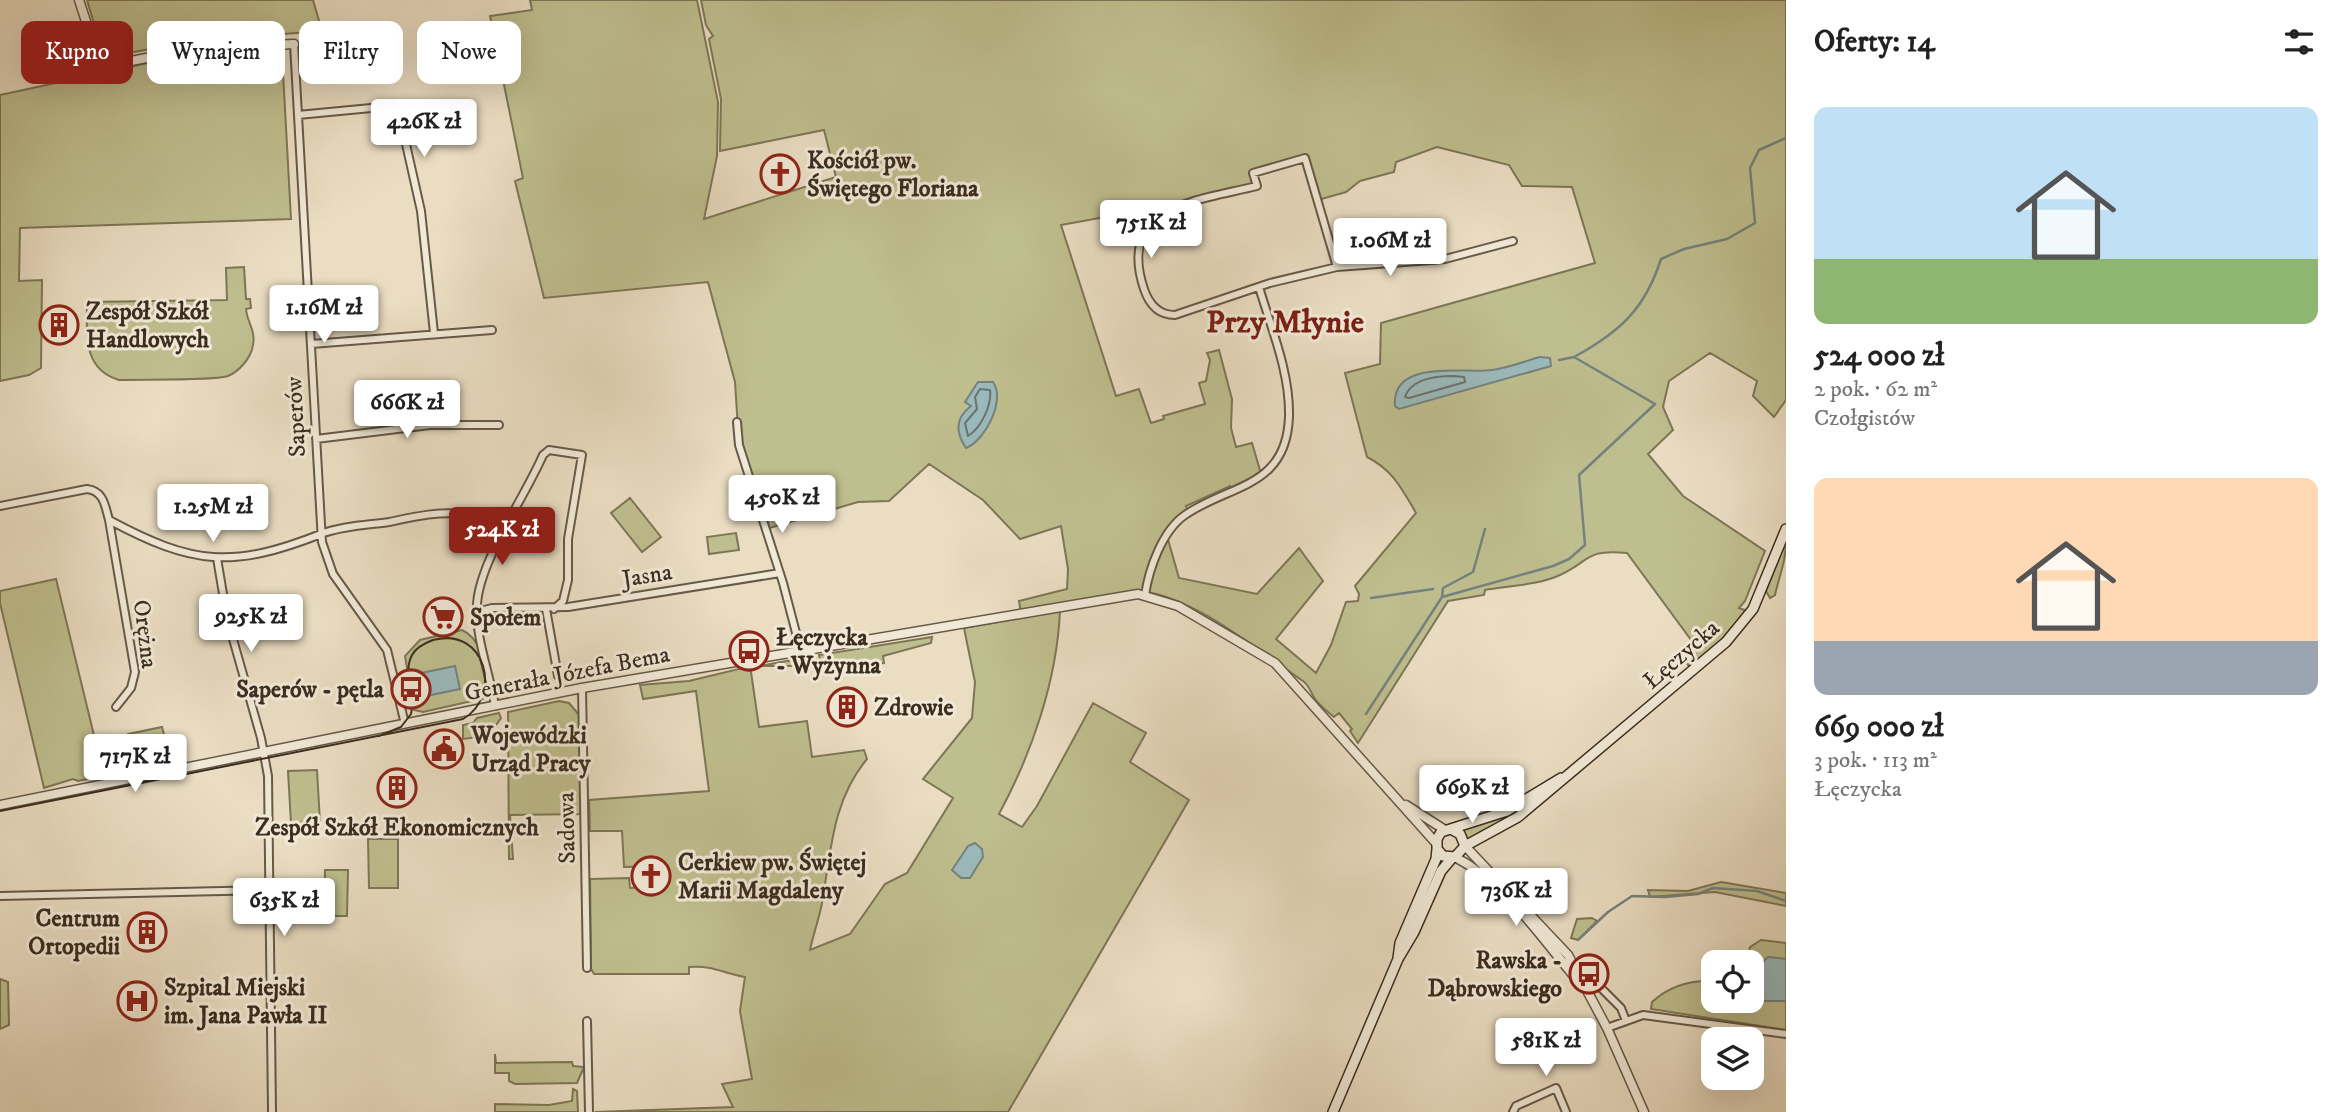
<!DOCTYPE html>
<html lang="pl">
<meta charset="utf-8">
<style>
:root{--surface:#fff;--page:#f2f2f2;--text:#222;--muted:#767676;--accent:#8f2418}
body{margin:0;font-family:"IM FELL DW Pica",serif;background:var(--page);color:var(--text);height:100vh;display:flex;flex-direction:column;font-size:26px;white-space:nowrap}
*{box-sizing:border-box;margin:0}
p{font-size:23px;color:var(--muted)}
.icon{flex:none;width:38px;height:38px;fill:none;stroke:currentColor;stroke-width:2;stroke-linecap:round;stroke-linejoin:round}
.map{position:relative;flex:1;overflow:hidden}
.sheet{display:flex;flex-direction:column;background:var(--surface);width:560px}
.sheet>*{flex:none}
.banner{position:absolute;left:21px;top:21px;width:665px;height:63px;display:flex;gap:14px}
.buttons{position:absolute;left:1701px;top:950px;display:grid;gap:14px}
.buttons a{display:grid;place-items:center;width:63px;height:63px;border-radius:14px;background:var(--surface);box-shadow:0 7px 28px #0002;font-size:35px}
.price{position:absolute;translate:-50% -60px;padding:0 16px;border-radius:7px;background:#fff;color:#222;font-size:23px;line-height:46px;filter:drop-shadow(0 2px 4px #0008)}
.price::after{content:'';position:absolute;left:50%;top:42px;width:21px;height:16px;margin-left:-10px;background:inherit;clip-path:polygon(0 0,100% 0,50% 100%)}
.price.selected{background:var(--accent);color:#fff}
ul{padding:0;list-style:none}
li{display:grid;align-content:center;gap:14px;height:371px;padding:0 28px}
li span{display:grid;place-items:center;height:217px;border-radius:14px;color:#555}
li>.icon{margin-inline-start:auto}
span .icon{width:126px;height:126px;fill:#fffc;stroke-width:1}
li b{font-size:30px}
h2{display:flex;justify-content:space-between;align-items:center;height:84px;padding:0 28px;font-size:30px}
.tag{padding:0 24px;border-radius:14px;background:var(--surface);box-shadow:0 7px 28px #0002;font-size:24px;line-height:63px}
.tag.selected{background:var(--accent);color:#fff}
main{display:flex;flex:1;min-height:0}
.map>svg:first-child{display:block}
.green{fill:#bfbe8e;stroke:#7d7657;stroke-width:2;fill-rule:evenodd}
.water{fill:#9bbabc;stroke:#75827e;stroke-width:2}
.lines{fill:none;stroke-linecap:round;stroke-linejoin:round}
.shore{stroke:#6b746e;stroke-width:2}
.stream{stroke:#75827e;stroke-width:2.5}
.minor-casing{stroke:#675948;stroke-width:10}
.tertiary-casing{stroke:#675948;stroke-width:11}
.secondary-casing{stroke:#3b2d20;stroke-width:12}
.minor{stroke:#f1e9d7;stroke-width:6}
.tertiary{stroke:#f1e9d7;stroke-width:8}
.secondary{stroke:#f1e9d7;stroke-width:9}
.tram{stroke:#3b2d20;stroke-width:2}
.labels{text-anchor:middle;stroke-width:6;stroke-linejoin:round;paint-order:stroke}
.poi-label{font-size:24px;font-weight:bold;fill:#3b2d20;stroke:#f1e9d7;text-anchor:start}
.street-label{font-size:24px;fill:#3b2d20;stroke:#f1e9d7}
.district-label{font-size:32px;font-weight:bold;fill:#7a1f14;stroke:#f1e9d7}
</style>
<main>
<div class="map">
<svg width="1786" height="1112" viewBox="0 0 1786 1112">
<rect width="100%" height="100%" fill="#eaddc2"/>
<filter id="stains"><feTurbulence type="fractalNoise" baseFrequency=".00286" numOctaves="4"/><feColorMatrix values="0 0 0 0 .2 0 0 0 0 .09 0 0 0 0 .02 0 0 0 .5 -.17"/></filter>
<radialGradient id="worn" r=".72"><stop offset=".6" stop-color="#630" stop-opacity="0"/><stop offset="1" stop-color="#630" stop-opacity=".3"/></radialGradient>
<path class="green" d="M87 0H313L322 31 195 41 123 54C98 48 94 23 87 0Z
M530 0H697L718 102 717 156 704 219 836 177 824 130 720 151 721 99 709 39 713 36 706 25 701 0H1786V400L1774 417 1753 396 1757 381 1710 353 1669 381 1663 407 1673 430 1648 454 1683 496 1765 551 1745 601 1739 608 1747 611 1729 633 1690 667 1682 658 1694 644 1627 553C1584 549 1591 561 1560 575 1539 585 1508 586 1485 590L1484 595 1448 601 1358 743 1350 731 1352 729 1339 713 1334 717C1327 711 1320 706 1315 699 1311 693 1309 685 1303 681 1260 652 1184 588 1131 591L1021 613 1019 601 1067 589 1068 569 1061 526 1020 539 983 500 929 464 889 501 858 502 766 529 739 445 735 382 708 282 544 298 515 181 523 178 490 16 532 10ZM1437 147 1509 165 1522 186 1572 187 1595 263 1381 323 1380 364 1345 373 1367 457C1393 470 1402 489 1416 513L1355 586 1359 594 1358 601 1346 602 1331 645 1316 673 1276 639 1323 581 1299 548 1257 594 1179 578 1167 536 1189 513 1186 506 1230 486 1233 492 1262 477 1252 443 1236 447 1231 428 1232 399 1219 350 1207 353 1210 360 1206 381 1199 383 1205 404 1163 416 1164 419 1151 423 1139 389 1116 396 1061 225 1144 210 1149 225 1183 206 1257 186 1254 173 1306 158 1318 200 1346 192 1360 181 1394 172 1396 162Z
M275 49 282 54 291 219 20 228 19 281 42 280 41 368 29 375 0 381V95L194 53Z
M244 267 246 299H250L251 308 246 309C247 322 256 331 253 345 251 359 238 372 228 376 216 381 138 379 119 380 82 369 87 334 87 302L227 300 226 268Z
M630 498 661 537 642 552 611 513Z
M736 533 739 550 709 554 707 537Z
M1786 539C1786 562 1780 573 1775 595L1770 598 1766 591Z
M56 579 100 760 114 757 117 768 123 772 78 781 73 779 44 788 0 603V591Z
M1060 611C1057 680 1032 753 999 814L1022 827 1037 806 1093 703 1146 733 1130 762 1189 800 1008 1112H595L733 1107 722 1084 752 1079 740 1011 745 977C722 973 713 965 689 967V974H594L591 969 590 879 629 878 630 888 664 886 662 866 624 867 622 831H590L589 800 709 791 696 691 643 699 640 685 689 681 747 667 751 672 759 727 807 721 812 757 864 750 867 759C832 801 831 852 822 903 819 919 813 935 810 950L850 934 885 884 907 873 953 798 923 779 972 718 975 682 964 628Z
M462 630C485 640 485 675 490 697L423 712 414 710 405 656 420 640Z
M932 637 931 643 883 656 884 663 855 666 858 661 821 665 819 655Z
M815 656 817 666H759Z
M559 701 569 703 579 715 583 814 510 815 513 859H509L508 712Z
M499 713 501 718 496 725 478 729 480 737 463 739V725L473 723 477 718Z
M162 727 173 768 137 776 128 734Z
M317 770 320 822 291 823 288 771Z
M1536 796 1521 811 1467 842 1460 830 1500 817Z
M368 839H398V888H369Z
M325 870H348L347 916H324Z
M1721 882 1786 893V906L1715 892 1650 897 1648 890 1688 891Z
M1592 918 1597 921 1578 940 1571 938 1577 919Z
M1761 940 1786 943V1030L1651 1009 1652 1002C1669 986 1690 980 1713 981V1001H1752V962H1747L1750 947Z
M0 979 8 982 9 1025 0 1029Z
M495 1054 496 1063 572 1062 573 1066 584 1067 577 1083 515 1084 509 1081V1073H495Z
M573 1089 577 1091 578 1112H495V1104L549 1105 572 1101Z"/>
<path class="water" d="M1540 357 1550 358 1551 366 1399 409 1395 406C1391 358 1466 374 1492 370 1508 368 1525 361 1540 357Z
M978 382H993C1006 400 985 441 966 448 955 432 955 418 971 406L965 402Z
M455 666 460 689 426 696 421 673Z
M975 843 982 849 983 857 970 878H961L952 870 968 846Z
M1768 957 1786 959V1001H1752C1752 985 1755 968 1768 957Z"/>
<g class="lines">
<path class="shore" d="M1454 376 1464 377 1465 382 1409 398 1405 397C1411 378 1437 376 1454 376Z
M980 389 990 390C992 405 981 428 968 436L965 423 977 409 975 397Z"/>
<path class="stream" d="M1574 357C1620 332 1645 309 1661 259L1684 249 1727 239 1755 223 1750 168 1759 150 1786 138
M1442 597 1443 588 1473 572 1485 529
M1371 598 1433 589
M1366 714 1442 597 1553 566 1569 559 1585 545 1579 475 1655 404 1574 357 1559 360
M1578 940 1608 912 1632 896 1665 897 1698 894 1713 888 1757 891 1786 901"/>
<g class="minor-casing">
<path id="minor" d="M294 44 322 542 333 574 387 650 405 724
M298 115 392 106 399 113 421 211 434 333
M1337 267 1305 158 1253 173 1257 186C1197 201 1116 205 1144 289 1149 304 1158 315 1175 315L1270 283 1337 267 1445 259 1513 241
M311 344 492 330
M737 422 739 445 783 583 801 652
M316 439 430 425H499
M0 506 87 489C104 491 105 506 109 520L135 672 131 688 116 707
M109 520C193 565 232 569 321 534 341 526 368 525 389 522 413 517 438 511 463 514
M217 558 227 618 261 738 268 776 272 1112
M1145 595C1149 569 1162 531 1185 515 1230 484 1287 488 1289 416 1290 372 1271 328 1259 287
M546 609 558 676
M477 612 492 608 568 607 780 573
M582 688 587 968
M495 706C490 674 475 637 477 604 480 560 525 497 543 455L549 450 582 455 568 539V580L563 601 554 609
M0 896 270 890
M1584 986 1597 984 1621 1008 1626 1021
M587 1021 589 1112
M1607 1028 1643 1015 1786 1034
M1513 1112 1516 1106 1556 1088 1566 1112"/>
</g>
<g class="tertiary-casing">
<path id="tertiary" d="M79 0 94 46 103 56 121 63 192 49 294 44
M0 805 582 688 1138 594 1178 606 1275 663 1436 843
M1406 805 1445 830
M1465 846 1568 955 1607 1028 1644 1112
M1455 857C1507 884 1542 939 1579 982"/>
</g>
<g class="secondary-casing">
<path id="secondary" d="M1561 778 1507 811 1441 832 1437 839V849L1443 856 1455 857 1465 846 1518 817 1726 642 1753 609 1786 529
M1451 829 1460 834 1465 846
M1398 958 1400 943 1436 859 1437 849
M1333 1112 1398 959 1414 932 1441 871 1452 858"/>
</g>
<use href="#minor" class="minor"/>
<use href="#tertiary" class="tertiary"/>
<use href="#secondary" class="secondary"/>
<path class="tram" d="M0 811 463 719C503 696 486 626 433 640 425 643 416 647 412 655 402 674 416 695 411 714L401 727 379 736"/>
</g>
<defs>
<g id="church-ring" transform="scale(2.0125)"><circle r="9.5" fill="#f1e9d7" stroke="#8f2418" stroke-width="1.5"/><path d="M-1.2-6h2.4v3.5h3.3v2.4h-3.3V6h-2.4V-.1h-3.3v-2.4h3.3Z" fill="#8f2418"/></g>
<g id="building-ring" transform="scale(2.0125)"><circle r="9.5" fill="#f1e9d7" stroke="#8f2418" stroke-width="1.5"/><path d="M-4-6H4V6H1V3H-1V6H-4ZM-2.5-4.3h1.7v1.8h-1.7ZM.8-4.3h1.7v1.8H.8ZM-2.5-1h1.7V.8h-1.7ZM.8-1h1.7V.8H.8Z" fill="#8f2418"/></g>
<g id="supermarket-ring" transform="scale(2.0125)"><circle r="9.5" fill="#f1e9d7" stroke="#8f2418" stroke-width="1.5"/><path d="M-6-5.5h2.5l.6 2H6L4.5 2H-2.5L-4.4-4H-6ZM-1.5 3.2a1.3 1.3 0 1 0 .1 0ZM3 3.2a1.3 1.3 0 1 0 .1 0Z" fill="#8f2418"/></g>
<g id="bus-ring" transform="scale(2.0125)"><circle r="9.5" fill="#f1e9d7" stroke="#8f2418" stroke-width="1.5"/><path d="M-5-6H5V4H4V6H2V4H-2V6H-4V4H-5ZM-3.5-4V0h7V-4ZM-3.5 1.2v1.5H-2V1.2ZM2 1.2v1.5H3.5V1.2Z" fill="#8f2418"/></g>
<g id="civic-ring" transform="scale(2.0125)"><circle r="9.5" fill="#f1e9d7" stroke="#8f2418" stroke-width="1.5"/><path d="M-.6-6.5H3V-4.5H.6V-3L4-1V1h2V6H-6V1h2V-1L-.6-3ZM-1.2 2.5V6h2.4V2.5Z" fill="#8f2418"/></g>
<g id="hospital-ring" transform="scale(2.0125)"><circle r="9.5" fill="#f1e9d7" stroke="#8f2418" stroke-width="1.5"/><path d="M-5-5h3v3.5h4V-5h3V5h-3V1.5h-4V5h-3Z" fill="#8f2418"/></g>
</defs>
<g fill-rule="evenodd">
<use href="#church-ring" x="780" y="174"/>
<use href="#building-ring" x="59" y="325"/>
<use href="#supermarket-ring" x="443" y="617"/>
<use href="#bus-ring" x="749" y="651"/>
<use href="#bus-ring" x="411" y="689"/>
<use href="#building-ring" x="847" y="707"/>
<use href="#civic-ring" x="444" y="749"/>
<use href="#building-ring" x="397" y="788"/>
<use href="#church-ring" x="651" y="876"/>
<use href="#building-ring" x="147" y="932"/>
<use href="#bus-ring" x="1589" y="974"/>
<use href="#hospital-ring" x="137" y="1001"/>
</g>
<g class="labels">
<g class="poi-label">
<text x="807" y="168">Kościół pw.<tspan x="807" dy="28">Świętego Floriana</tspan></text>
<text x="86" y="319">Zespół Szkół<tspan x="86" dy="28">Handlowych</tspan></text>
<text x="470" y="625">Społem</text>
<text x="776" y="645">Łęczycka<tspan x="776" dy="28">- Wyżynna</tspan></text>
<text x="384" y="697" text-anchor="end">Saperów - pętla</text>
<text x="874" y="715">Zdrowie</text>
<text x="471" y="743">Wojewódzki<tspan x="471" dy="28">Urząd Pracy</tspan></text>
<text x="397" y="835" text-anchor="middle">Zespół Szkół Ekonomicznych</text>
<text x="678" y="870">Cerkiew pw. Świętej<tspan x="678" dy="28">Marii Magdaleny</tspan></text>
<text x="120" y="926" text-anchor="end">Centrum<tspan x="120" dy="28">Ortopedii</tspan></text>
<text x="1562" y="968" text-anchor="end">Rawska -<tspan x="1562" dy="28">Dąbrowskiego</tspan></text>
<text x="164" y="995">Szpital Miejski<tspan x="164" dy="28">im. Jana Pawła II</tspan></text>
</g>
<g class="street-label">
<text transform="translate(295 417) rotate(-93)" y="8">Saperów</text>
<text transform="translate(647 575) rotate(-9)" y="8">Jasna</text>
<text transform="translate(146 634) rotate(83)" y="8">Orężna</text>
<text transform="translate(1681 654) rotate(-41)" y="8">Łęczycka</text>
<text transform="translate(567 673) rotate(-11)" y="8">Generała Józefa Bema</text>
<text transform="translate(566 828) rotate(-91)" y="8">Sadowa</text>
</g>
<g class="district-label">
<text x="1285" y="332">Przy Młynie</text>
</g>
</g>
<rect width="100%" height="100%" filter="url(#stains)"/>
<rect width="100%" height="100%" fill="url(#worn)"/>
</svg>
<div class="buttons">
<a><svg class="icon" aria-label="locate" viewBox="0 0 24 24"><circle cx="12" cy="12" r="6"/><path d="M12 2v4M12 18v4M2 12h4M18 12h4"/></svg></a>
<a><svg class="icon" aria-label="layers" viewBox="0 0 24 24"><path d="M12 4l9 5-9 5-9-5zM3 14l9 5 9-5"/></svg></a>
</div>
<b class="price" style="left:424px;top:159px">426K zł</b>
<b class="price" style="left:1151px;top:260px">751K zł</b>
<b class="price" style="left:1390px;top:278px">1.06M zł</b>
<b class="price" style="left:324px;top:345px">1.16M zł</b>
<b class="price" style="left:407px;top:440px">666K zł</b>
<b class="price" style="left:782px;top:535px">450K zł</b>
<b class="price" style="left:213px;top:544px">1.25M zł</b>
<b class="price selected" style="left:502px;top:567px">524K zł</b>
<b class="price" style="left:251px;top:654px">925K zł</b>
<b class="price" style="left:135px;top:794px">717K zł</b>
<b class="price" style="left:1472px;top:825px">669K zł</b>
<b class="price" style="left:1516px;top:928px">736K zł</b>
<b class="price" style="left:284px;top:938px">635K zł</b>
<b class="price" style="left:1546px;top:1078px">581K zł</b>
<div class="banner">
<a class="tag selected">Kupno</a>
<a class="tag">Wynajem</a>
<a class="tag">Filtry</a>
<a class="tag">Nowe</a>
</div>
</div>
<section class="sheet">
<h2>Oferty: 14<svg class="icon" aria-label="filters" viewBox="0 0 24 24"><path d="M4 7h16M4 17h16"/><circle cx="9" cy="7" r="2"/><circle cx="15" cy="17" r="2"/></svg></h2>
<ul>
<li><span style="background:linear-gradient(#bfe0f5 70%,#8fb573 0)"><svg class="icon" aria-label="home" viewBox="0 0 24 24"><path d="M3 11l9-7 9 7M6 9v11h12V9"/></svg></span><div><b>524 000 zł</b><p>2 pok. · 62 m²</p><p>Czołgistów</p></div></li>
<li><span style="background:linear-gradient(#ffd9b3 75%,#9aa5b1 0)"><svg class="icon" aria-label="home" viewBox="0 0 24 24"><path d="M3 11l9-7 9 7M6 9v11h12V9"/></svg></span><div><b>669 000 zł</b><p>3 pok. · 113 m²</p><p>Łęczycka</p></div></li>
</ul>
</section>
</main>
